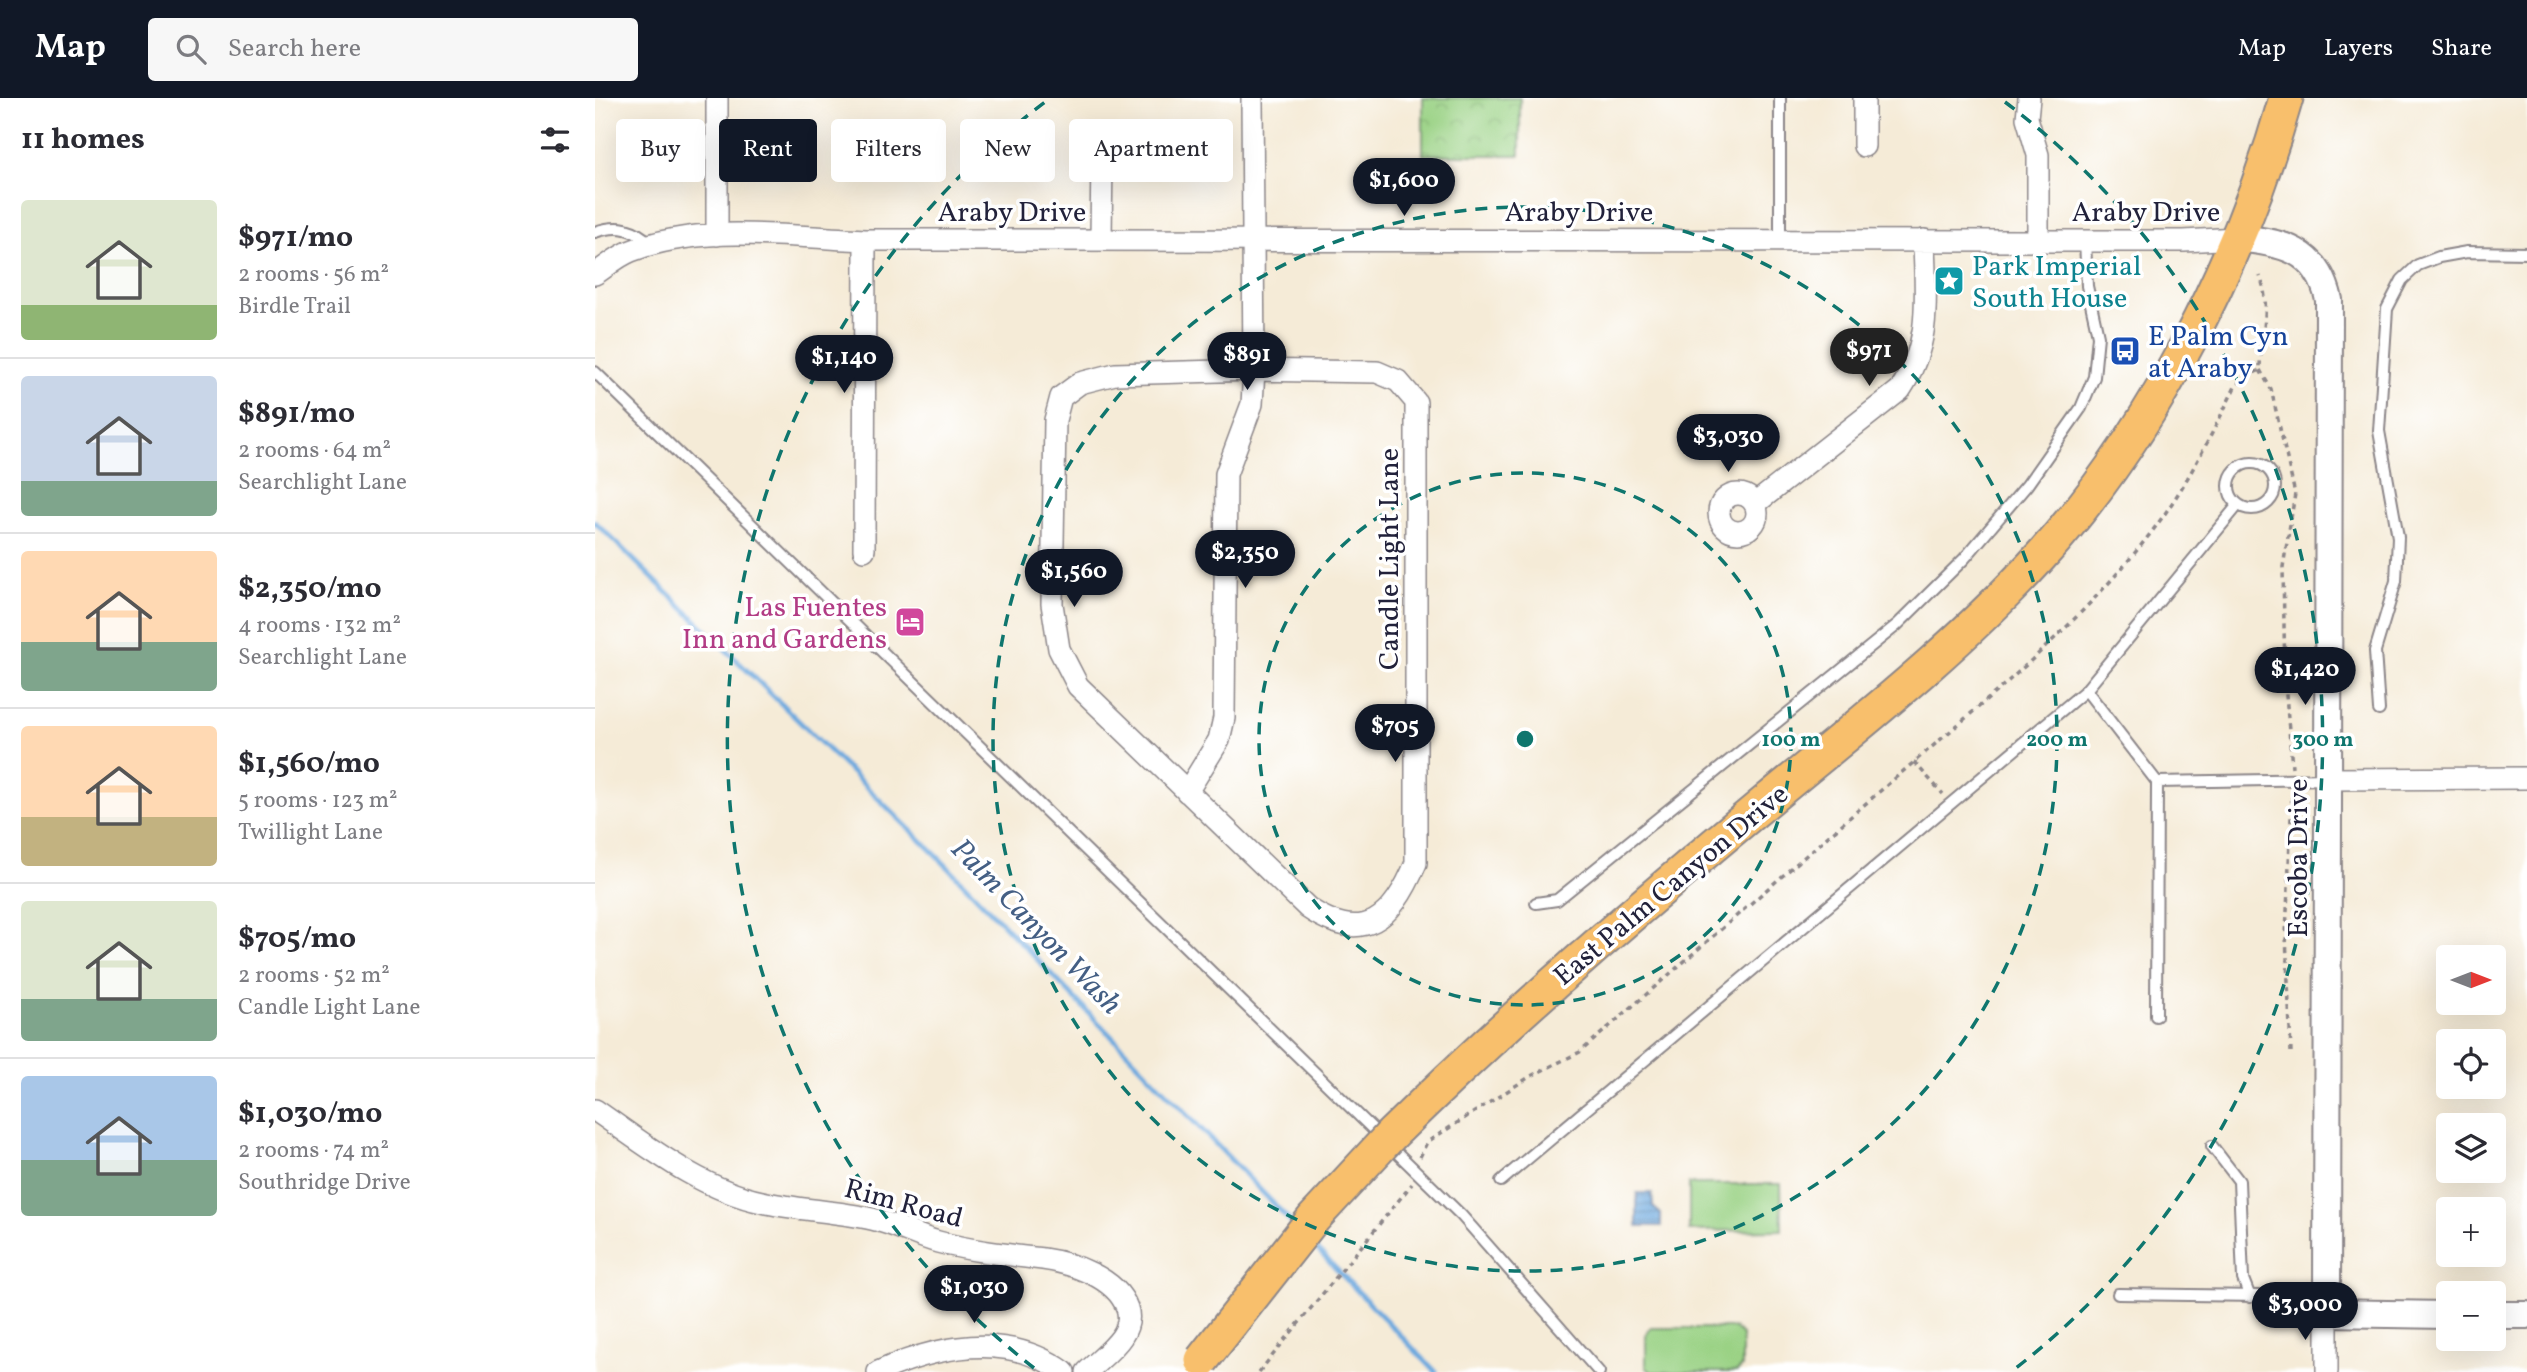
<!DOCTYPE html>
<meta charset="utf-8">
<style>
:root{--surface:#fff;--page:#f7f7f7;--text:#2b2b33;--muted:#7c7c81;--line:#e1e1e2;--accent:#111827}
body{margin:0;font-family:Vollkorn,serif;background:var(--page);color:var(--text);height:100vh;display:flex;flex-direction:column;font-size:26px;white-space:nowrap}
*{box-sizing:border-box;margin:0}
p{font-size:23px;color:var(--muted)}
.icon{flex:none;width:38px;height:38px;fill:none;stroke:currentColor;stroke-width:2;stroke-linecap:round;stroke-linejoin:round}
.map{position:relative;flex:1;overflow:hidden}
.sheet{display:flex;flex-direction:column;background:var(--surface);width:595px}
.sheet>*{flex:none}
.guide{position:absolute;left:21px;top:21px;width:665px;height:63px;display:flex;gap:14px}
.needle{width:46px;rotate:90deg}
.buttons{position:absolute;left:1841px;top:847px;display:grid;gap:14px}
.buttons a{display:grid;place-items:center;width:70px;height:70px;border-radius:7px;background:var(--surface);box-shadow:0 7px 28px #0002;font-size:35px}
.price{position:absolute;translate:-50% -60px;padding:0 16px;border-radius:24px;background:var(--accent);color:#fff;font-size:23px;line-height:46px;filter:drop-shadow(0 2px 4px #0008)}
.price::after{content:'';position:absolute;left:50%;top:42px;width:21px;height:16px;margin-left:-10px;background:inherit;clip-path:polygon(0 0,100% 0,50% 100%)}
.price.active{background:#222;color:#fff}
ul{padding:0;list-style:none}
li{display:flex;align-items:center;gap:21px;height:175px;padding:0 21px}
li+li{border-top:2px solid var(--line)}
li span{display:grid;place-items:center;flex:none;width:196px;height:140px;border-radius:7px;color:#555}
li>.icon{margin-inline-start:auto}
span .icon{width:84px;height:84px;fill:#fffc;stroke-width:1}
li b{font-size:30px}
h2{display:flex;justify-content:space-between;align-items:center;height:84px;padding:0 21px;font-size:30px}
.tag{padding:0 24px;border-radius:7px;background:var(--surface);box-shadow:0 7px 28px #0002;font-size:24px;line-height:63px}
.tag.active{background:var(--accent);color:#fff}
header{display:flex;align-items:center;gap:42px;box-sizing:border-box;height:98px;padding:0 35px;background:var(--accent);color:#fff}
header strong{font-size:33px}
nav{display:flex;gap:38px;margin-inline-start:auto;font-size:24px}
.search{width:490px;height:63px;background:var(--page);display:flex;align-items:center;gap:18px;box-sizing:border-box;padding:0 24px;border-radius:7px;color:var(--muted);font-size:26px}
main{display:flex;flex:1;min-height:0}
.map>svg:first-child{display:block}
.grass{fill:#9ad284;stroke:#5e7a60;stroke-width:2}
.park{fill:url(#park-crowns);stroke:#5e7a60;stroke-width:2}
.water{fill:url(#water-rules);stroke:#48668c;stroke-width:2}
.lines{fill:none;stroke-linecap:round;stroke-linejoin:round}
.stream{stroke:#6da9de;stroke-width:5}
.service-casing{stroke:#8c8689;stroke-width:14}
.minor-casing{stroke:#8c8689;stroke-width:24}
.tertiary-casing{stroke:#8c8689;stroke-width:30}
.primary-casing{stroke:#8c8689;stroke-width:37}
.path{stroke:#8c8689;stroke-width:3.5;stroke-dasharray:5 5;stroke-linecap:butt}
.service{stroke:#fff;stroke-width:10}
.minor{stroke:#fff;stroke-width:21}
.tertiary{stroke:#fff;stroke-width:26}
.primary{stroke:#f8bf6c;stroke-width:33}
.primary-bridge-casing{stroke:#8c8689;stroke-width:37;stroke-linecap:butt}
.primary-bridge{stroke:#f8bf6c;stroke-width:33}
.ring{fill:none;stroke:#0f766e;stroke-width:3.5;stroke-dasharray:12 9}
.labels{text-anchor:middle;stroke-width:7;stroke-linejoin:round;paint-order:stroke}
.street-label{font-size:28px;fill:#22223b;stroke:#fff}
.culture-label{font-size:28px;fill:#0d838f;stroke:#fff;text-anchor:start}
.transit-label{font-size:28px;fill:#164399;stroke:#fff;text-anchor:start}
.hotel-label{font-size:28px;fill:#b23c85;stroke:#fff;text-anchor:end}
.water-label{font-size:30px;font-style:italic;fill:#445f84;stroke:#fff}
.centre{fill:#0f766e;stroke:#fff;stroke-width:3.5}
.ring-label{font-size:21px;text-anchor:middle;font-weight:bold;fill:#0f766e;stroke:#fff;stroke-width:7;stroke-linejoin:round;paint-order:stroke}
</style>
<header>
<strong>Map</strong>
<div class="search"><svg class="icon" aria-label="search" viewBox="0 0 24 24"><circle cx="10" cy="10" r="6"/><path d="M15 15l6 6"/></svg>Search here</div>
<nav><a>Map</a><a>Layers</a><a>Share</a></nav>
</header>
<main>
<section class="sheet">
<h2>11 homes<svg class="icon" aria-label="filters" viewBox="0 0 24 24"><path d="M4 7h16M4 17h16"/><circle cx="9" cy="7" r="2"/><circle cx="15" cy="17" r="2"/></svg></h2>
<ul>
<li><span style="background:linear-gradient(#dfe7d0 75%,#8fb573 0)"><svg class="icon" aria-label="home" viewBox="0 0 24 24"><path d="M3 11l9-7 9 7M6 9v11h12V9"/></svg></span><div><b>$971/mo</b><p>2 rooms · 56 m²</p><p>Birdle Trail</p></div></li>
<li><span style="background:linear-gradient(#c9d6e8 75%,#7fa58c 0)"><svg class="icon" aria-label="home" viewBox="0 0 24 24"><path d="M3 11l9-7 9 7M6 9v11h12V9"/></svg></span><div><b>$891/mo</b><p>2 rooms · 64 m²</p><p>Searchlight Lane</p></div></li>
<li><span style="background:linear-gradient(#ffd9b3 65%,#7fa58c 0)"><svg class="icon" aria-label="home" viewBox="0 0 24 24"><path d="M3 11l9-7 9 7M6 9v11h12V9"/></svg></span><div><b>$2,350/mo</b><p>4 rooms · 132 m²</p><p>Searchlight Lane</p></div></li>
<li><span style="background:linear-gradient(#ffd9b3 65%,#c2b280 0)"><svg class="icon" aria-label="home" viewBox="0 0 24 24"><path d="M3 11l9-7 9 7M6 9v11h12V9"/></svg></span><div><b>$1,560/mo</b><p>5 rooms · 123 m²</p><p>Twillight Lane</p></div></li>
<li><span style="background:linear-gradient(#dfe7d0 70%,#7fa58c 0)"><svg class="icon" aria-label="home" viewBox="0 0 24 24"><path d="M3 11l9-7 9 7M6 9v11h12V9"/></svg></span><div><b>$705/mo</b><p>2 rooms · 52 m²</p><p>Candle Light Lane</p></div></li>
<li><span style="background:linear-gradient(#a9c7e8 60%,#7fa58c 0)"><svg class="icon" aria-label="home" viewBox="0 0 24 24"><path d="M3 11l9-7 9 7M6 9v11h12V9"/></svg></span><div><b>$1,030/mo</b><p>2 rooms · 74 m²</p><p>Southridge Drive</p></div></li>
</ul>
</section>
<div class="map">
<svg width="1932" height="1274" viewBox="0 0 1932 1274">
<defs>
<pattern id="park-crowns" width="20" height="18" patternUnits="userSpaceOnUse" patternTransform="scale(1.75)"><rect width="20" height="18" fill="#9ad284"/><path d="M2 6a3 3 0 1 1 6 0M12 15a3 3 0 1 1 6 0" fill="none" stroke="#84b473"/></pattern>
<pattern id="water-rules" width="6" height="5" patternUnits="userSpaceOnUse" patternTransform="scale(1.75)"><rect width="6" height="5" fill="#6da9de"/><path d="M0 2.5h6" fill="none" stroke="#5989b5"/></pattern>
</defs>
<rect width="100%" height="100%" fill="#fff"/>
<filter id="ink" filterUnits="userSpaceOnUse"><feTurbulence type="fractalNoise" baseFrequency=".0143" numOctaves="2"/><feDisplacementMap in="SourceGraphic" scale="14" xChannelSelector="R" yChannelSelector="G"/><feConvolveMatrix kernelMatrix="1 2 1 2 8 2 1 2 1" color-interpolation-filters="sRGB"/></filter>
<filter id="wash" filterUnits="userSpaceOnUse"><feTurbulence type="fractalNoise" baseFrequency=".00686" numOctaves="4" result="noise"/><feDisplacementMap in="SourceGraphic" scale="28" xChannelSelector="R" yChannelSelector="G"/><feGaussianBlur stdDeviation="1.57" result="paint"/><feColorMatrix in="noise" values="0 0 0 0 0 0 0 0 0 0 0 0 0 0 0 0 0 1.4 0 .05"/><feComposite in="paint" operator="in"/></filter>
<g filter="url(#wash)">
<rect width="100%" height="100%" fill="#f5ebd7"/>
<path class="grass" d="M1094 1086H1186L1187 1132 1094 1133Z
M1056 1230H1139L1147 1237V1269L1142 1274H1056L1051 1269V1237Z"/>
<path class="park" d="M828 0H925V57H828Z"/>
<path class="water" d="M1042 1095H1057L1058 1109 1066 1116V1128H1042Z"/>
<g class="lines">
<path class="stream" d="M0 424 343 759 699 1127
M715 1144 841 1274"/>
</g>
</g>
<g filter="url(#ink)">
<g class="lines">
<g class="service-casing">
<path id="service" d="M1185 0V142
M0 134C24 126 39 130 57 147
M0 274 866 1117 1004 1274
M1634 388a23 23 0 1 1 46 0a23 23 0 1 1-46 0Z
M1491 592 1643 407
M1784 612 1780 553 1801 483 1803 439 1784 333 1792 211 1807 182 1823 167 1844 159 1872 154 1932 155
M941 805 962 802 1302 527 1369 461 1432 387 1486 310 1499 279 1503 238 1492 188 1490 142
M1561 918 1562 684
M1617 1048 1644 1083 1648 1181 1655 1199
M906 1083 1491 592 1562 684 1733 681
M1523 1196 1733 1199"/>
</g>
<g class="minor-casing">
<path id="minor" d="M122 0V137
M1434 0 1432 20 1443 57V141
M1269 48V0
M506 141 507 57
M0 176C11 169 23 158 36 153 108 125 194 139 270 142L1589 143 1641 140
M659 272 782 274 803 283 821 304V765C798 821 769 848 713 810L483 588 464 551 457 506 460 322 466 299 485 285 520 276Z
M1124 415a19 19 0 1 1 38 0a19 19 0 1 1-38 0Z
M1161 405 1305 292C1338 243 1330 197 1329 142
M269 452 270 142
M1734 681 1932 680
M592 694 624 642 629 620 631 376 657 306 659 272 657 0
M0 1012C51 1047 105 1091 167 1104 203 1112 241 1113 277 1121 300 1126 321 1138 343 1144 377 1153 413 1157 448 1161 476 1165 521 1179 532 1210 541 1237 508 1257 492 1274
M283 1274C342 1248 413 1233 469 1274
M1732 1274V1215"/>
</g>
<g class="tertiary-casing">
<path id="tertiary" d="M1641 140C1686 144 1723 151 1734 202L1732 1215 1853 1217
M1899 1217H1932"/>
</g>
<g class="primary-casing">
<path id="primary" d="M797 1036C917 918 1044 809 1174 701 1267 624 1363 549 1445 459 1559 334 1645 163 1691 0"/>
</g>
<path class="path" d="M1665 272 1676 291 1700 396 1688 469 1690 584 1697 669
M1319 664 1348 696
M1696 954 1691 837 1697 695
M825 1059 832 1044 936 978 985 954C1085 867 1185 780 1284 694 1380 611 1477 536 1555 436 1590 391 1615 340 1640 289L1648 280 1665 272C1665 240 1677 209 1665 178
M664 1274 817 1086"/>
<use href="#service" class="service"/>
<use href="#minor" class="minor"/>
<use href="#tertiary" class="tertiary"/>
<use href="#primary" class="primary"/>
<g class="primary-bridge-casing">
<path id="primary-bridge" d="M607 1262 719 1120 797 1036"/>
</g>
<use href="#primary-bridge" class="primary-bridge"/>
</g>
</g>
<g class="ring">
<circle cx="930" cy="641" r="266"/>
<circle cx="930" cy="641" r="532"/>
<path d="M439 1270A798 798 0 0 1 450 4M1410 4A798 798 0 0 1 1421 1270"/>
</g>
<defs>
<g id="sight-square" transform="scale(1.575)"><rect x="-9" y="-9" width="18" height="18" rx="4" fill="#0f9aa8" stroke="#fff"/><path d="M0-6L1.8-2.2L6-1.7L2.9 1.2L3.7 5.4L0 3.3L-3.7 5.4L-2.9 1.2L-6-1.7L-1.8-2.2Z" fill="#fff"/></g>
<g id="bus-square" transform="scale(1.575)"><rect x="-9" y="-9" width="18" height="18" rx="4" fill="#1a4fb4" stroke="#fff"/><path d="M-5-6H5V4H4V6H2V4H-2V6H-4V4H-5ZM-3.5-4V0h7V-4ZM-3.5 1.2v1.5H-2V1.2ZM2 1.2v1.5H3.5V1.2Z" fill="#fff"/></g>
<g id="hotel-square" transform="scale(1.575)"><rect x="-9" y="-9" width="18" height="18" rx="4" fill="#d1479c" stroke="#fff"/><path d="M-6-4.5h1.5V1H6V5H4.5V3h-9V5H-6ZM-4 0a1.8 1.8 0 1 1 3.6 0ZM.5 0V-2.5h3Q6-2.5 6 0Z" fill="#fff"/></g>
</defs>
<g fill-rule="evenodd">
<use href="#sight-square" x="1354" y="183"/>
<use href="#bus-square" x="1530" y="253"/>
<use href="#hotel-square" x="315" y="524"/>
</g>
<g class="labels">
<g class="street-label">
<text x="417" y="123">Araby Drive</text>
<text x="984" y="123">Araby Drive</text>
<text x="1551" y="123">Araby Drive</text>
<text transform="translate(793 461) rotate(-90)" y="10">Candle Light Lane</text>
<text transform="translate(1702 760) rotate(-90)" y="10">Escoba Drive</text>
<text transform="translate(1075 786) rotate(-40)" y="10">East Palm Canyon Drive</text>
<text transform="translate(309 1104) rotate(15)" y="10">Rim Road</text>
</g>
<g class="culture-label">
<text x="1377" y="177">Park Imperial<tspan x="1377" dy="32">South House</tspan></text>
</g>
<g class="transit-label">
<text x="1553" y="247">E Palm Cyn<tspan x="1553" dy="32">at Araby</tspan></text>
</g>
<g class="hotel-label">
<text x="292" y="518">Las Fuentes<tspan x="292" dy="32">Inn and Gardens</tspan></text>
</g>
<g class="water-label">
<text transform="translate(442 828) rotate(46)" y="10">Palm Canyon Wash</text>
</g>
</g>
<circle cx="930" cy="641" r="10" class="centre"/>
<g class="ring-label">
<text x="1196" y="648">100 m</text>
<text x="1462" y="648">200 m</text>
<text x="1728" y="648">300 m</text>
</g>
</svg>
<div class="buttons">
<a><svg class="needle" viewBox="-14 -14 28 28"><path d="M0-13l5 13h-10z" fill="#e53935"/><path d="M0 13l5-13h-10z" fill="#7c7c81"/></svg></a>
<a><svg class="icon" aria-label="locate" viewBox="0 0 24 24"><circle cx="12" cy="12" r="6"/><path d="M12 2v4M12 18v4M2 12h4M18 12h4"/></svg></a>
<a><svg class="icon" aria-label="layers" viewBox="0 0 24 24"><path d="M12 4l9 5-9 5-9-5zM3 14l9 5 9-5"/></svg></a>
<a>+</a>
<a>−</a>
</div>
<b class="price" style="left:809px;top:120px">$1,600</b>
<b class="price active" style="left:1274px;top:290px">$971</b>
<b class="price" style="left:652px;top:294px">$891</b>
<b class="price" style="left:249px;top:297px">$1,140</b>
<b class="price" style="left:1133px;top:376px">$3,030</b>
<b class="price" style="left:650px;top:492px">$2,350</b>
<b class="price" style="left:479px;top:511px">$1,560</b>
<b class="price" style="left:1710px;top:609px">$1,420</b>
<b class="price" style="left:800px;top:666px">$705</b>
<b class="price" style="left:379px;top:1227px">$1,030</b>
<b class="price" style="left:1710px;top:1244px">$3,000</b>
<div class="guide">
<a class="tag">Buy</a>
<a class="tag active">Rent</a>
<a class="tag">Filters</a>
<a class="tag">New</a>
<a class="tag">Apartment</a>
</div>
</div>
</main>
